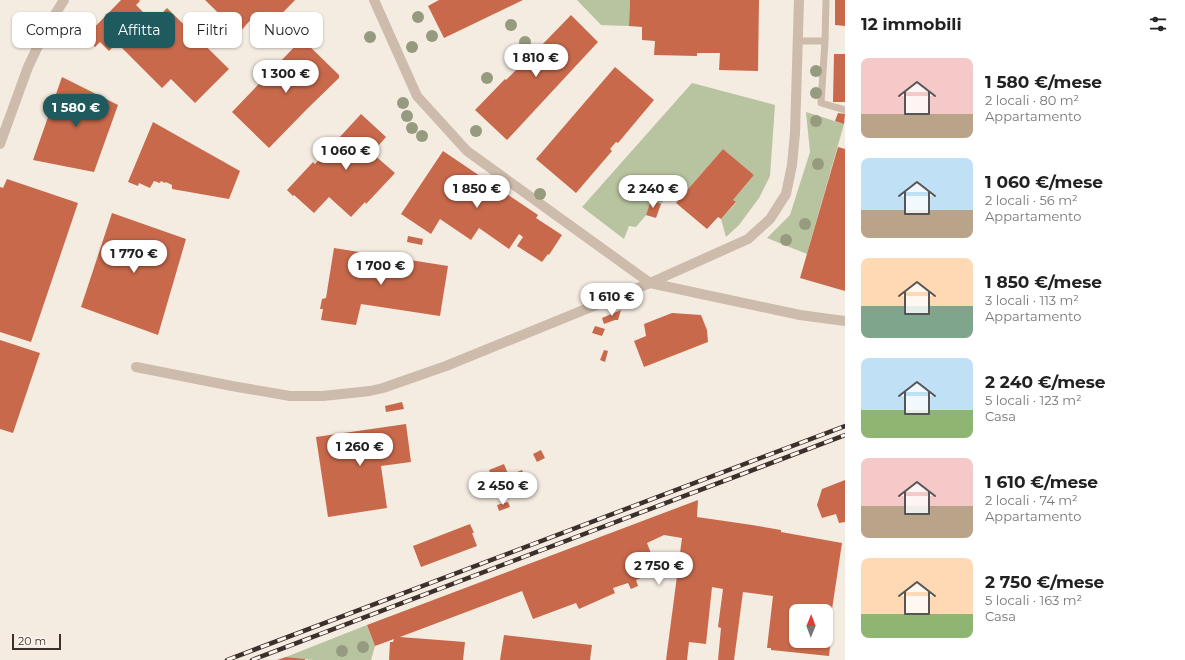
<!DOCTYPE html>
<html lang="it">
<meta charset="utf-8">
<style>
:root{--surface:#fff;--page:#f6f6f6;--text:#222;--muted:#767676;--accent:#1f5a5e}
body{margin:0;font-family:Montserrat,sans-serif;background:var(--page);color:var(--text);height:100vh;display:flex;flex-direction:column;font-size:15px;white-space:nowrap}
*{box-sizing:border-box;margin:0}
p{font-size:13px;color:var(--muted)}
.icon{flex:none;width:22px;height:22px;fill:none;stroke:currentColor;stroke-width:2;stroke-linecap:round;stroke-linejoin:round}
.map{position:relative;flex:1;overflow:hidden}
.drawer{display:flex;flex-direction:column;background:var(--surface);width:340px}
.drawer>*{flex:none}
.top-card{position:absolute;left:12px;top:12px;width:380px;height:36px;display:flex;gap:8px}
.needle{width:26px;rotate:1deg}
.fabs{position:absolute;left:789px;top:604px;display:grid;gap:8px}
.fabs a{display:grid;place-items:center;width:44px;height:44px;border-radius:8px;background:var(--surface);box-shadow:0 1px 3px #0004;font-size:20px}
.scale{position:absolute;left:12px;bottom:10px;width:49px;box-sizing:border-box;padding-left:4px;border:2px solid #3b302b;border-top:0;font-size:11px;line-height:14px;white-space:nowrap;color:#3b302b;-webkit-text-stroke:3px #fbf5ee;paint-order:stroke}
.price{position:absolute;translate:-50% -34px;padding:0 9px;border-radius:14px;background:#fff;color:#222;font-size:13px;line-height:26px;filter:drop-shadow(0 1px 2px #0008)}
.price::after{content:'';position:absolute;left:50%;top:24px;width:12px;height:9px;margin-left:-6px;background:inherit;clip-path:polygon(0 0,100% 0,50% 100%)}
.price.on{background:var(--accent);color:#fff}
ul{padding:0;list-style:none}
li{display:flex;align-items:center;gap:12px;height:100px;padding:0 16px}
li span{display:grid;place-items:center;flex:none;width:112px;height:80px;border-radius:8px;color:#555}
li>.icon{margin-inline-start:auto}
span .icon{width:48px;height:48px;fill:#fffc;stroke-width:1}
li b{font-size:17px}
h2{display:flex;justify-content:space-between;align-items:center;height:48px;padding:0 16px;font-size:17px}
.chip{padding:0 14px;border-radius:8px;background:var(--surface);box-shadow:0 1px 3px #0004;font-size:14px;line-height:36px}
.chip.on{background:var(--accent);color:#fff}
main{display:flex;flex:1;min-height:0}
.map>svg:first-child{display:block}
.green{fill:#b8c4a0}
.building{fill:#c8694b;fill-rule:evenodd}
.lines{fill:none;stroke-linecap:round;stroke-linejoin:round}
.service{stroke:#cdbbac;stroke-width:7}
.minor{stroke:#cdbbac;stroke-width:10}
.rail-casing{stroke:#3b302b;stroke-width:4.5}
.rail{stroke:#fbf5ee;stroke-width:3;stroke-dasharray:9;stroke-linecap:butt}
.tree{fill:#969b7f}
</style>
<main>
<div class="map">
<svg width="845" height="660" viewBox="0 0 845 660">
<rect width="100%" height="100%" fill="#f4ebe1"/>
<path class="green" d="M577 0H630L629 26 601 25Z
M692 83 775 105 770 176 759 198 739 225 726 237 721 219 736 203 733 200 754 175 723 149 684 194 674 187 661 204 651 201 646 215 636 227 629 226 624 239 582 207Z
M806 112 844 124 807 254 767 238 790 215 810 152Z
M367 625 375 646 371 660H313L286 657Z"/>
<path class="building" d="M121 0H139L140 1 136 5 144 13 130 28 126 24 120 31 132 43 167 8 229 69 195 103 171 79 162 88 117 43 109 51 100 42 95 47 85 37Z
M205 0H295L266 30 253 17 239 33Z
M439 0H523L444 38 428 6Z
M630 0H759L758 71 719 70 720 53H697V56L654 55 655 41 642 40V27L629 26Z
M835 0H845V26L835 25Z
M571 15 598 42 507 140 475 110 505 79 506 80 516 70 514 68 534 48 537 50Z
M302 39 339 75V78L307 109 269 148 232 112Z
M834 54H845V102H833Z
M615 67 654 100 618 143 616 142 610 149 612 151 576 193 536 159Z
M62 77 118 105 94 172 33 160Z
M838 113 845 114 844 124 835 121Z
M361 114 386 137 372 153 395 173 366 204 365 202 351 217 329 197 314 213 294 195 293 196 287 190 313 162 315 164Z
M153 122 240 171 229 199 172 189V185L166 182 165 183 161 181 160 183 154 181 150 188 139 183 138 186 128 182Z
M838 147 845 149V291L800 278Z
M723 149 754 175 733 200 736 202 721 219 718 217 707 229 676 203Z
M443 151 538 215 536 218 562 235 549 255 548 254 542 262 517 246 523 237 519 234 509 249 479 228 471 240 440 219 431 234 401 214Z
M7 179 78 203 31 342 0 332V187L3 188Z
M651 200 661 204 656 218 646 215Z
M112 213 186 239 158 335 81 307Z
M408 236 423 239 422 245 407 242Z
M334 248 448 266 440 316 361 304 356 325 321 320 323 309H320L322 299 326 298Z
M621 310 618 320H615L604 324 602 318Z
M672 313 701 315 707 330 708 342 644 367 634 341 646 336 644 324Z
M595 326 605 329 602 336 592 333Z
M0 340 40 353 13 433 0 429Z
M604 350 608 351 605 362 600 360Z
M402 402 404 409 386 412 385 406Z
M406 424 411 462 381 466 387 508 328 517 316 437Z
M541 450 545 458 537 462 533 454Z
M504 464 508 474 493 480 489 470Z
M522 470 526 481 502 490 498 480Z
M845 480V522L839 523 836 514 822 518 817 505 822 489Z
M698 500 697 517 752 525 781 530V532L842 543 829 629 832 630 829 656 771 650V648H767L773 596 743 592 734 660H718L721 628 718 627 723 589 712 587 706 644 689 642 687 660H666L682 538 664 535 647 543 658 571 636 580 638 586 631 589 628 583 613 588 615 593 579 609 576 603 533 619 522 591 400 637 465 642 463 660H389L390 642H393L394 639 375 646 367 625ZM796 611H826V641H796Z
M508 502 510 507 499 511 497 505Z
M470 524 474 533H472L477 546 421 567 413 546Z
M504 635 592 645 590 660H500Z
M286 657 305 659V660H277Z"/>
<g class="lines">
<path class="service" d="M798 41H825L821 103 845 110
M825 41 826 0"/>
<path class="minor" d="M374 0 417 96 467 151 650 283 748 239 770 219 786 194 792 165 795 133 799 0
M0 144 28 67 47 27 64 0
M136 367 232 386 290 396H323L370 391 383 388 446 366 650 283 800 315 845 321"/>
<g class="rail-casing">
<path id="rail" d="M227 660 845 426
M252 660 845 435"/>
</g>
<use href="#rail" class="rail"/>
</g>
<g class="tree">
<circle cx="418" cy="17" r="6"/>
<circle cx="511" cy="25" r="6"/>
<circle cx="432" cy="36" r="6"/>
<circle cx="370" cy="37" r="6"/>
<circle cx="525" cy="42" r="6"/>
<circle cx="412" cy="47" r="6"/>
<circle cx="816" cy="71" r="6"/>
<circle cx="487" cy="78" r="6"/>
<circle cx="816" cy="93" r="6"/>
<circle cx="403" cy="103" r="6"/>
<circle cx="407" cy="116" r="6"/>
<circle cx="816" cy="121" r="6"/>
<circle cx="412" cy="128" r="6"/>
<circle cx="476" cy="131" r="6"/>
<circle cx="422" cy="136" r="6"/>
<circle cx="818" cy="164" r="6"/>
<circle cx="540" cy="194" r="6"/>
<circle cx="805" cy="224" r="6"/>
<circle cx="786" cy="240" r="6"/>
<circle cx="363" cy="647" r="6"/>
<circle cx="342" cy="651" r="6"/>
</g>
</svg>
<div class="fabs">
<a><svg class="needle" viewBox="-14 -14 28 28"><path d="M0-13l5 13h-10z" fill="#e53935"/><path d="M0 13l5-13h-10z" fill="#767676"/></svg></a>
</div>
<div class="scale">20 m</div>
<b class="price" style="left:536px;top:78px">1 810 €</b>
<b class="price" style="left:286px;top:94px">1 300 €</b>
<b class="price on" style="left:76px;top:128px">1 580 €</b>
<b class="price" style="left:346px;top:171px">1 060 €</b>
<b class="price" style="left:477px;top:209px">1 850 €</b>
<b class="price" style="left:653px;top:209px">2 240 €</b>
<b class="price" style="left:134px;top:274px">1 770 €</b>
<b class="price" style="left:381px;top:286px">1 700 €</b>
<b class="price" style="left:612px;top:317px">1 610 €</b>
<b class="price" style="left:360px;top:467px">1 260 €</b>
<b class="price" style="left:503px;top:506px">2 450 €</b>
<b class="price" style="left:659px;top:586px">2 750 €</b>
<div class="top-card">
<a class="chip">Compra</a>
<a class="chip on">Affitta</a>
<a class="chip">Filtri</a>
<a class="chip">Nuovo</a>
</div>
</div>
<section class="drawer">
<h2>12 immobili<svg class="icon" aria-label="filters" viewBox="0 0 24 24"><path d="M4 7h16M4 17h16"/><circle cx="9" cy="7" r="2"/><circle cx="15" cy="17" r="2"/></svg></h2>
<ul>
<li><span style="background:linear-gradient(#f6c9c9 70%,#b9a48a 0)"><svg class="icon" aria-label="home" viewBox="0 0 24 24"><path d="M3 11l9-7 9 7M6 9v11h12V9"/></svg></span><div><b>1 580 €/mese</b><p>2 locali · 80 m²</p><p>Appartamento</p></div></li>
<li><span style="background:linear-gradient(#bfe0f5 65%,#b9a48a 0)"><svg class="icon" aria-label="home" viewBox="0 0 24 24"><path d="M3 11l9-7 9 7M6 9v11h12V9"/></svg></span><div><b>1 060 €/mese</b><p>2 locali · 56 m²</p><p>Appartamento</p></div></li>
<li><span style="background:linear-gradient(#ffd9b3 60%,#7fa58c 0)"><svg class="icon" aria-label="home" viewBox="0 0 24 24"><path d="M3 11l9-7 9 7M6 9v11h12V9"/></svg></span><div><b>1 850 €/mese</b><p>3 locali · 113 m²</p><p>Appartamento</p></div></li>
<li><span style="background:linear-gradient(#bfe0f5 65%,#8fb573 0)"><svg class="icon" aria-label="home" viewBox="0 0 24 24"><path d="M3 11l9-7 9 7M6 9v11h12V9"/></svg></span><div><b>2 240 €/mese</b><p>5 locali · 123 m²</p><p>Casa</p></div></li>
<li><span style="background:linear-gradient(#f6c9c9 60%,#b9a48a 0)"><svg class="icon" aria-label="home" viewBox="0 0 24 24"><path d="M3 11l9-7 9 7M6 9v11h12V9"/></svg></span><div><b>1 610 €/mese</b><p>2 locali · 74 m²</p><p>Appartamento</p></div></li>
<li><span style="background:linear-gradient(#ffd9b3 70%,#8fb573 0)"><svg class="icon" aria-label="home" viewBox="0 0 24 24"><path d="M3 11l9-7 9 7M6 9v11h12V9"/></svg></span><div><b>2 750 €/mese</b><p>5 locali · 163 m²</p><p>Casa</p></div></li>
</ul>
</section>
</main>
